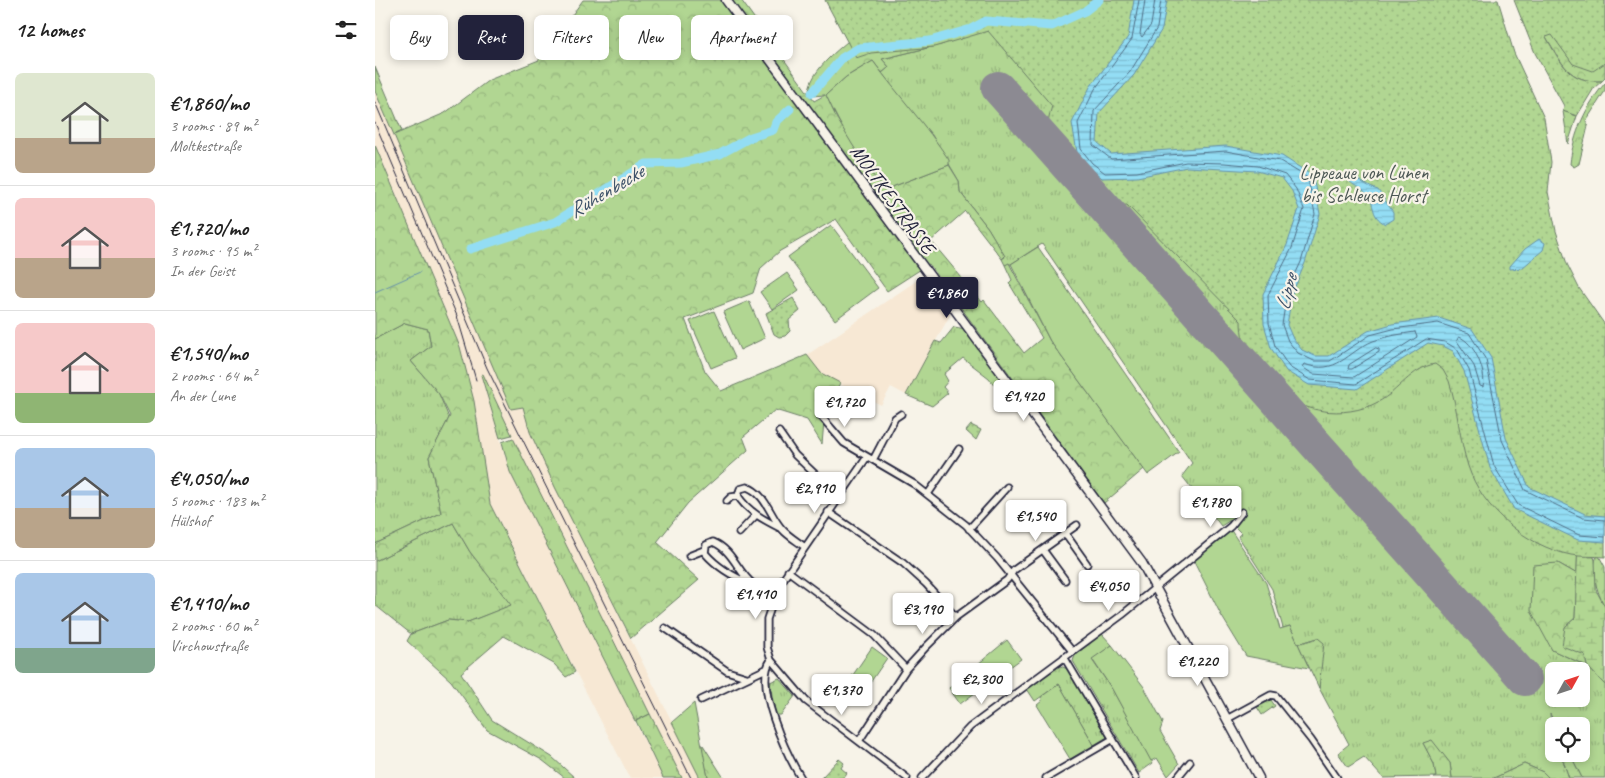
<!DOCTYPE html>
<meta charset="utf-8">
<style>
:root{--surface:#fff;--page:#f2f2f2;--text:#222;--muted:#767676;--line:#e0e0e0;--accent:#22223b}
body{margin:0;font-family:Caveat,sans-serif;background:var(--page);color:var(--text);height:100vh;display:flex;flex-direction:column;font-size:19px;white-space:nowrap}
*{box-sizing:border-box;margin:0}
p{font-size:16px;color:var(--muted)}
.icon{flex:none;width:28px;height:28px;fill:none;stroke:currentColor;stroke-width:2;stroke-linecap:round;stroke-linejoin:round}
.map{position:relative;flex:1;overflow:hidden}
.drawer{display:flex;flex-direction:column;background:var(--surface);width:375px}
.drawer>*{flex:none}
.banner{position:absolute;left:15px;top:15px;width:475px;height:45px;display:flex;gap:10px}
.needle{width:32px;rotate:50deg}
.tools{position:absolute;left:1170px;top:662px;display:grid;gap:10px}
.tools a{display:grid;place-items:center;width:45px;height:45px;border-radius:8px;background:var(--surface);box-shadow:0 2px 8px #0003;font-size:25px}
.price{position:absolute;translate:-50% -42px;padding:0 11px;border-radius:5px;background:#fff;color:#222;font-size:16px;line-height:32px;filter:drop-shadow(0 1px 2px #0008)}
.price::after{content:'';position:absolute;left:50%;top:30px;width:15px;height:11px;margin-left:-8px;background:inherit;clip-path:polygon(0 0,100% 0,50% 100%)}
.price.on{background:var(--accent);color:#fff}
ul{padding:0;list-style:none}
li{display:flex;align-items:center;gap:15px;height:125px;padding:0 15px}
li+li{border-top:1px solid var(--line)}
li span{display:grid;place-items:center;flex:none;width:140px;height:100px;border-radius:8px;color:#555}
li>.icon{margin-inline-start:auto}
span .icon{width:60px;height:60px;fill:#fffc;stroke-width:1}
li b{font-size:21px}
h2{display:flex;justify-content:space-between;align-items:center;height:60px;padding:0 15px;font-size:21px}
.pill{padding:0 18px;border-radius:8px;background:var(--surface);box-shadow:0 2px 8px #0003;font-size:18px;line-height:45px}
.pill.on{background:var(--accent);color:#fff}
main{display:flex;flex:1;min-height:0}
.map>svg:first-child{display:block}
.built{fill:#f7e8d4}
.grass{fill:url(#grass-tufts);stroke:#6a7c66;fill-rule:evenodd}
.forest{fill:url(#forest-crowns);stroke:#6a7c66}
.wetland{fill:url(#wetland-marsh);stroke:#6a7c66}
.park{fill:url(#park-dots);stroke:#6a7c66}
.garden{fill:#b1d692;stroke:#6a7c66}
.water{fill:url(#water-rules);stroke:#6692aa}
.lines{fill:none;stroke-linecap:round;stroke-linejoin:round}
.shore{stroke:#4f6d85;stroke-width:1}
.stream{stroke:#6692aa;stroke-width:1}
.river{stroke:#93ddf4;stroke-width:9}
.runway{stroke:#8c8a92;stroke-width:34}
.street-casing{stroke:#22223b;stroke-width:9}
.secondary-casing{stroke:#22223b;stroke-width:11}
.street{stroke:#f7f3e8;stroke-width:5.5}
.secondary{stroke:#f7f3e8;stroke-width:8}
.rail{stroke:#22223b;stroke-width:1}
.labels{text-anchor:middle;stroke-width:4.5;stroke-linejoin:round;paint-order:stroke}
.park-label{font-size:20px;fill:#4d5855;stroke:#f7f3e8}
.street-label{font-size:20px;fill:#22223b;stroke:#f7f3e8}
.water-label{font-size:21px;font-style:italic;fill:#3e5169;stroke:#f7f3e8}
</style>
<main>
<section class="drawer">
<h2>12 homes<svg class="icon" aria-label="filters" viewBox="0 0 24 24"><path d="M4 7h16M4 17h16"/><circle cx="9" cy="7" r="2"/><circle cx="15" cy="17" r="2"/></svg></h2>
<ul>
<li><span style="background:linear-gradient(#dfe7d0 65%,#b9a48a 0)"><svg class="icon" aria-label="home" viewBox="0 0 24 24"><path d="M3 11l9-7 9 7M6 9v11h12V9"/></svg></span><div><b>€1,860/mo</b><p>3 rooms · 89 m²</p><p>Moltkestraße</p></div></li>
<li><span style="background:linear-gradient(#f6c9c9 60%,#b9a48a 0)"><svg class="icon" aria-label="home" viewBox="0 0 24 24"><path d="M3 11l9-7 9 7M6 9v11h12V9"/></svg></span><div><b>€1,720/mo</b><p>3 rooms · 95 m²</p><p>In der Geist</p></div></li>
<li><span style="background:linear-gradient(#f6c9c9 70%,#8fb573 0)"><svg class="icon" aria-label="home" viewBox="0 0 24 24"><path d="M3 11l9-7 9 7M6 9v11h12V9"/></svg></span><div><b>€1,540/mo</b><p>2 rooms · 64 m²</p><p>An der Lune</p></div></li>
<li><span style="background:linear-gradient(#a9c7e8 60%,#b9a48a 0)"><svg class="icon" aria-label="home" viewBox="0 0 24 24"><path d="M3 11l9-7 9 7M6 9v11h12V9"/></svg></span><div><b>€4,050/mo</b><p>5 rooms · 183 m²</p><p>Hülshof</p></div></li>
<li><span style="background:linear-gradient(#a9c7e8 75%,#7fa58c 0)"><svg class="icon" aria-label="home" viewBox="0 0 24 24"><path d="M3 11l9-7 9 7M6 9v11h12V9"/></svg></span><div><b>€1,410/mo</b><p>2 rooms · 60 m²</p><p>Virchowstraße</p></div></li>
</ul>
</section>
<div class="map">
<svg width="1230" height="778" viewBox="0 0 1230 778">
<defs>
<pattern id="grass-tufts" width="24" height="20" patternUnits="userSpaceOnUse" patternTransform="scale(1.25)"><rect width="24" height="20" fill="#b1d692"/><path d="M3 7l-1-3M5 7V3M7 7l1-3M15 17l-1-3M17 17v-4M19 17l1-3" fill="none" stroke="#98b77f"/></pattern>
<pattern id="forest-crowns" width="20" height="18" patternUnits="userSpaceOnUse" patternTransform="scale(1.25)"><rect width="20" height="18" fill="#b1d692"/><path d="M2 6a3 3 0 1 1 6 0M12 15a3 3 0 1 1 6 0" fill="none" stroke="#98b77f"/></pattern>
<pattern id="wetland-marsh" width="20" height="14" patternUnits="userSpaceOnUse" patternTransform="scale(1.25)"><rect width="20" height="14" fill="#b1d692"/><path d="M1 5h8M5 5V1M11 12h8M15 12V8" fill="none" stroke="#98b77f"/></pattern>
<pattern id="park-dots" width="8" height="8" patternUnits="userSpaceOnUse" patternTransform="scale(1.25)"><rect width="8" height="8" fill="#b1d692"/><path d="M2 2h.1M6 6h.1" fill="none" stroke="#98b77f" stroke-width="1.8" stroke-linecap="round"/></pattern>
<pattern id="water-rules" width="6" height="5" patternUnits="userSpaceOnUse" patternTransform="scale(1.25)"><rect width="6" height="5" fill="#93ddf4"/><path d="M0 2.5h6" fill="none" stroke="#7ebdd2"/></pattern>
</defs>
<rect width="100%" height="100%" fill="#f7f3e8"/>
<filter id="ink" filterUnits="userSpaceOnUse"><feTurbulence type="fractalNoise" baseFrequency=".02" numOctaves="2"/><feDisplacementMap in="SourceGraphic" scale="10" xChannelSelector="R" yChannelSelector="G"/><feConvolveMatrix kernelMatrix="1 2 1 2 8 2 1 2 1" color-interpolation-filters="sRGB"/></filter>
<g filter="url(#ink)">
<path class="built" d="M0 91 136 409 148 407 155 432 180 487 325 778H307L106 375 135 472 288 778H255L115 504 99 401 85 347 0 145Z
M547 277 575 315 531 395 516 387 506 405 451 377 440 368 432 355Z"/>
<path class="grass" d="M450 0H759L1053 343 1203 540 1202 574 1183 563 1177 650 1212 666 1230 685V778H1207L1195 754H1206V726H1182L1175 714 1179 754H1186L1194 778H1174L1168 772 1149 764 1119 778H1077L1075 763 1048 743 1059 764 1061 777 1008 778 989 757 973 767 963 753 974 744 944 688 948 643 943 638 923 644 915 626 908 628 897 589 863 536 867 534 854 521 846 526 807 476 817 463 667 244 636 264 630 265 627 259 630 257 613 228 585 192 584 181 557 135 529 104 507 73 514 67 507 59 569 44 454 5ZM1179 671H1206V699H1179Z
M0 67 27 131 19 135 0 91Z
M30 323 53 329 56 346 36 361 64 394 74 418 54 457 66 513 0 544V339Z
M579 327 591 329 633 389 627 395 614 378 588 358 569 374 573 381 568 387 573 393 557 406 531 395 560 341 566 343Z
M108 374 137 435 125 438 106 375Z
M138 438 275 714 260 721 135 472 127 442Z
M78 523 95 552 137 605 93 622 73 620 36 634 0 605V561Z
M727 634 737 645 717 660 737 689 778 763 764 773 698 661 700 655Z
M685 666 693 669 732 737 719 745 684 684 660 701 652 689Z
M404 678 420 696 406 715H400L395 682Z"/>
<path class="forest" d="M208 0H366L439 101 450 95 437 96 434 90C438 68 463 50 479 36L569 44 507 59 514 67 507 73 498 61 471 77 451 95 462 119 509 190 574 165 584 181 585 192 613 228 630 256 627 259 590 211 556 241 607 302 609 300 649 353 667 338 634 283 637 280 630 265 634 263 675 341 769 469 729 503 554 264 512 291 461 219 405 251 386 268 378 293 310 319 330 371 346 391 432 355 446 373 465 383 450 411 447 444 432 420 400 410 368 437 373 450 313 503 282 542 324 580 256 638 180 487 155 432 148 407 136 409 19 135 70 113 114 80 164 60Z
M1230 0V78L1227 81C1193 83 1187 62 1171 37Z
M1230 83V91L1211 121 1213 126 1204 164 1199 167 1195 164C1198 134 1211 106 1230 83Z
M1188 111 1202 116 1193 144Z
M0 145 85 347 99 401 115 504 200 672 191 677 179 664 129 636 86 673 117 720 177 757 200 778H190L167 760 112 730 76 681 32 641 36 634 73 620 93 622 136 605 95 552 78 523 0 561V544L66 513 54 457 75 416 64 394 36 361 56 346 53 329 30 323 0 339Z
M1223 554 1230 567V607C1222 592 1214 570 1223 554Z
M1183 563 1202 574 1200 618 1190 627 1211 655 1212 666 1177 650 1156 611 1158 565Z
M943 638 949 643 944 688 923 644Z
M275 714 307 778H288L261 721Z
M1057 740 1075 763 1077 778H1059L1061 777 1059 764 1048 743Z
M326 745H328L349 778H333Z
M1186 754H1195L1207 778H1194Z
M1149 764 1168 772 1174 778H1119Z"/>
<path class="wetland" d="M1203 540 1214 542 1220 560 1221 590 1230 607V685L1212 666 1210 655 1187 646 1190 627 1200 618Z"/>
<path class="park" d="M450 0H1123L1139 53 1169 118 1176 162 1173 192 1181 231 1192 264 1204 288 1230 325V557C1219 556 1206 557 1196 555 1151 546 1107 509 1093 466 1084 438 1083 409 1074 381L1068 370 1060 364C1036 368 1024 391 1003 402 969 420 923 413 897 385 879 366 866 348 866 321L752 205C740 206 724 207 713 201 679 182 665 142 677 106L613 31 559 47 496 53 481 58Z
M1139 0H1230V63L1218 71 1198 64 1177 35 1171 37C1186 63 1194 83 1227 81L1219 88 1202 116 1188 111 1189 106 1160 53Z
M418 298 425 311 414 320 415 331 410 336 404 337 399 334 391 313Z
M596 425 606 430 601 440 591 431Z
M896 700 900 706 887 715 882 707Z
M464 759 469 763 466 768 472 773 468 778H446Z"/>
<path class="garden" d="M498 61C523 95 551 125 574 160V165L509 190C486 160 466 129 451 95L471 77Z
M456 225 503 288 460 320 413 257Z
M663 247 804 452 773 475 675 341 636 264Z
M412 273 424 290 397 309 385 292Z
M374 301 390 338 365 350 348 312Z
M339 311 360 358 336 368 315 321Z
M855 529 891 583 905 629 915 626 934 668 871 656 846 615 818 559Z
M632 640 646 659 585 704 574 688Z
M737 645 769 687 788 722 785 731 804 764 793 776 782 758 776 761 737 689 717 659Z
M497 647 512 658 482 702 467 691Z
M684 684 719 745 695 759 662 705 667 701 666 697Z
M319 703 333 778H325L297 722Z"/>
<path class="water" d="M759 0H792L787 29 759 75 724 113 722 142 736 154 851 146 907 156 938 176 945 214 930 263 917 294 912 325 918 339 927 350 940 356H954L993 331 1017 324 1064 318 1097 329 1116 358 1131 438 1154 487 1210 514 1230 516V542L1203 540 1139 509 1115 468 1089 371 1078 351 1068 346 1053 343 982 389 934 385 911 371 896 348 889 324 888 294 912 245 924 209 917 191 907 178 882 171 812 167 762 177 727 178 714 167 702 152 697 123 715 87 753 37Z
M980 178 997 188 1003 190 1018 212V219L1010 224C995 215 1001 207 993 196 989 189 980 187 974 181Z
M1164 239 1170 243 1168 250 1147 268 1135 269V266L1150 249Z"/>
<g class="lines">
<path class="shore" d="M764 0 757 39 720 89 703 123 706 149 717 163 730 173 762 172 811 162 849 163 883 166 910 175 921 189 929 209 917 248 893 295 894 323 900 346 914 367 935 380 981 384 1051 339 1070 342 1082 349 1094 370 1119 466 1143 505 1204 535 1230 537
M770 0 765 34 767 37 776 25 780 0
M786 0 782 28 755 72 719 111 718 145 736 159 851 151 905 161 933 178 940 214 926 262 912 292 907 325 913 341 923 353 939 361H955L995 335 1018 329 1063 323 1094 333 1111 360 1127 440 1150 490 1208 518 1230 520
M1040 332 1042 337 979 377 938 374 927 367 929 364C962 376 972 352 998 341 1012 336 1026 334 1040 332Z
M1084 337C1099 341 1112 373 1108 387L1105 386 1099 366 1082 341Z
M1001 348 1004 349V352L977 369H973L974 365Z"/>
<path class="stream" d="M0 292 45 272"/>
<path class="river" d="M437 93 467 58 484 48 555 41 596 29 611 21 677 26 710 11 724 0
M95 249 180 222 271 164 306 163 345 154 376 137 398 130 401 122 415 109"/>
<path class="runway" d="M623 88 1150 679"/>
<g class="street-casing">
<path id="street" d="M445 415 469 443 539 484 591 525 622 558 697 651
M404 432 420 455 464 497
M492 457 403 587 392 619V647L396 660 431 701 532 778
M498 460 520 418 526 414
M553 494 584 449
M352 501 356 497 363 496
M453 512 528 563 551 584 581 617
M407 529C391 521 373 512 363 496L365 489 372 487C391 494 395 516 407 529 413 536 422 541 430 547
M594 529 632 487
M364 533 381 515
M690 533 712 564
M668 550 690 580
M314 556 329 550
M413 571 499 635 531 669
M376 584C359 577 342 567 330 553L331 545 338 542C358 550 363 573 378 584 383 589 391 593 398 596
M290 628 352 671 371 677
M689 657 761 778
M396 660C378 685 412 755 426 778
M326 700 391 669
M852 719 896 695 901 696 936 740 962 778
M484 741 531 669 551 647 581 617 632 580 639 570 702 525
M547 778 595 727 747 615 856 526 867 512
M671 778 738 739
M802 778 815 762"/>
</g>
<g class="secondary-casing">
<path id="secondary" d="M351 0 767 563 884 778"/>
</g>
<use href="#street" class="street"/>
<use href="#secondary" class="secondary"/>
<path class="rail" d="M0 102 112 368 316 778
M0 123 82 316 101 380"/>
</g>
</g>
<g class="labels">
<g class="park-label">
<text x="989" y="179">Lippeaue von Lünen<tspan x="989" dy="23">bis Schleuse Horst</tspan></text>
</g>
<g class="street-label">
<text transform="translate(518 199) rotate(54)" y="7">MOLTKESTRASSE</text>
</g>
<g class="water-label">
<text transform="translate(231 191) rotate(-31)" y="7">Rühenbecke</text>
<text transform="translate(911 292) rotate(-76)" y="7">Lippe</text>
</g>
</g>
</svg>
<div class="tools">
<a><svg class="needle" viewBox="-14 -14 28 28"><path d="M0-13l5 13h-10z" fill="#e53935"/><path d="M0 13l5-13h-10z" fill="#767676"/></svg></a>
<a><svg class="icon" aria-label="locate" viewBox="0 0 24 24"><circle cx="12" cy="12" r="6"/><path d="M12 2v4M12 18v4M2 12h4M18 12h4"/></svg></a>
</div>
<b class="price on" style="left:572px;top:319px">€1,860</b>
<b class="price" style="left:649px;top:422px">€1,420</b>
<b class="price" style="left:470px;top:428px">€1,720</b>
<b class="price" style="left:440px;top:514px">€2,910</b>
<b class="price" style="left:836px;top:528px">€1,780</b>
<b class="price" style="left:661px;top:542px">€1,540</b>
<b class="price" style="left:734px;top:612px">€4,050</b>
<b class="price" style="left:381px;top:620px">€1,410</b>
<b class="price" style="left:548px;top:635px">€3,190</b>
<b class="price" style="left:823px;top:687px">€1,220</b>
<b class="price" style="left:607px;top:705px">€2,300</b>
<b class="price" style="left:467px;top:716px">€1,370</b>
<div class="banner">
<a class="pill">Buy</a>
<a class="pill on">Rent</a>
<a class="pill">Filters</a>
<a class="pill">New</a>
<a class="pill">Apartment</a>
</div>
</div>
</main>
